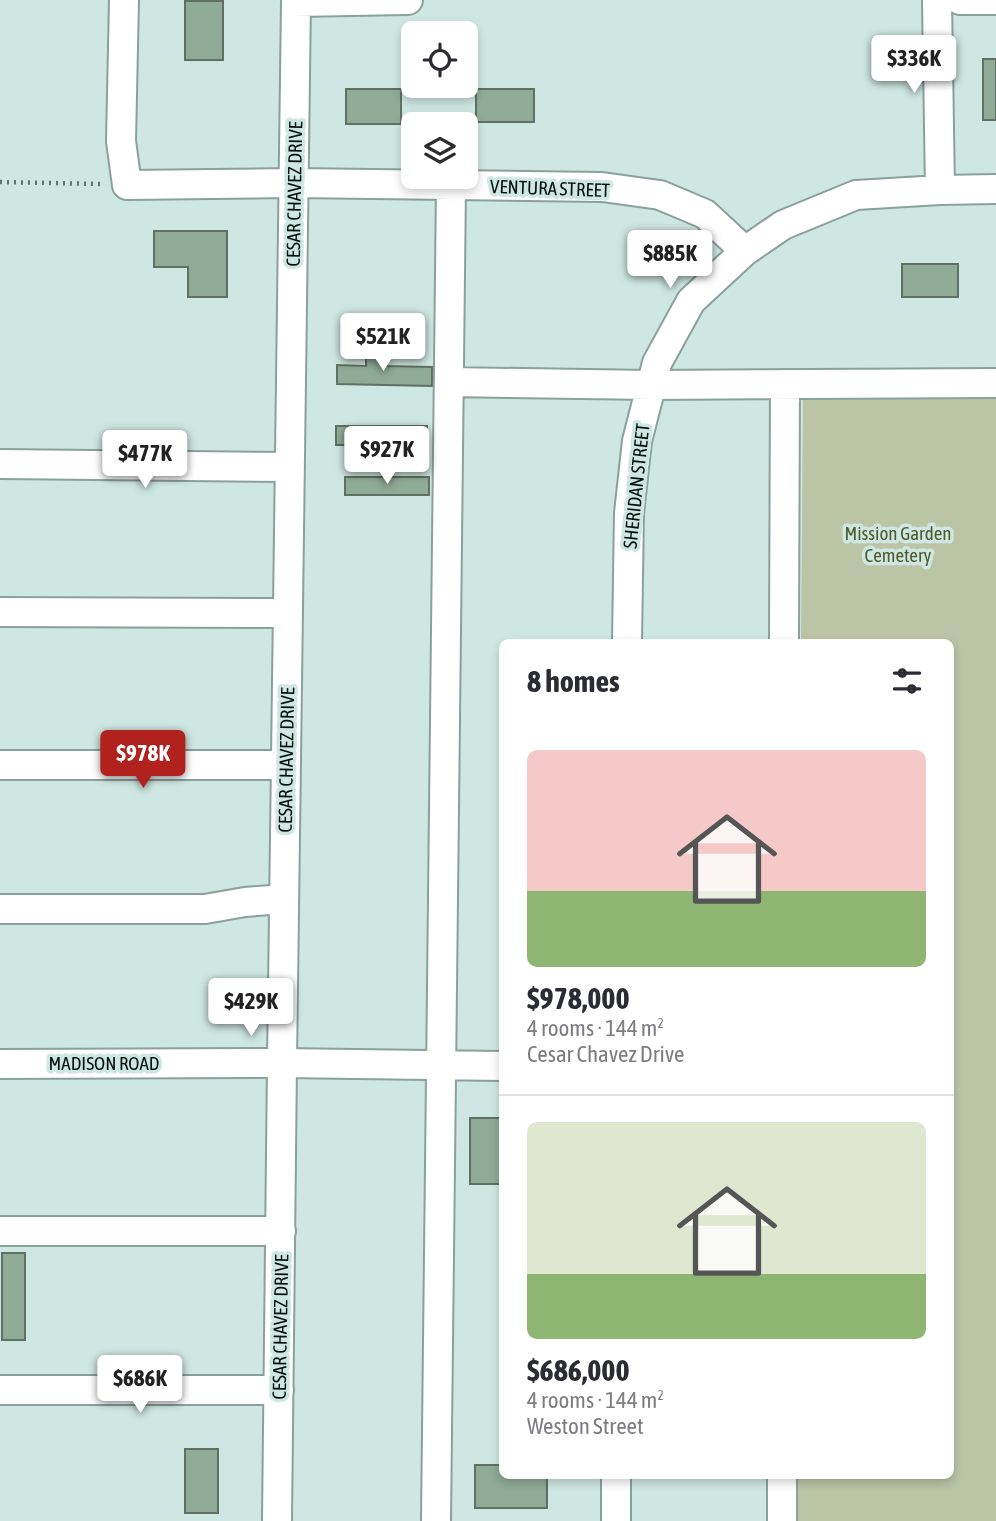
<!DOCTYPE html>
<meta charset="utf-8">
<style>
:root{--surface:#fff;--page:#f7f7f7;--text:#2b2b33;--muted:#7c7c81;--line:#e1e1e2;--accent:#b1211e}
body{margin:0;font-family:"Asap Condensed",sans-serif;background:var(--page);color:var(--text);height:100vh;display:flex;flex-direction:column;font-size:26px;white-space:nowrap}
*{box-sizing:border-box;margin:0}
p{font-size:23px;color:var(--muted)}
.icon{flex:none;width:38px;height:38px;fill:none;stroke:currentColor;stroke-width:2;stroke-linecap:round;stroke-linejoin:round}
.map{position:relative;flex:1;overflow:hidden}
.sheet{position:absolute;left:499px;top:639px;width:455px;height:840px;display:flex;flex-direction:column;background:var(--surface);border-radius:10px;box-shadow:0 4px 10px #0003}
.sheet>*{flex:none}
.buttons{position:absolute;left:401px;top:21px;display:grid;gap:14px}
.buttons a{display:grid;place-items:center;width:77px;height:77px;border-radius:10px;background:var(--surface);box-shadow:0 4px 10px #0003;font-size:35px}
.price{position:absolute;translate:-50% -60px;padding:0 16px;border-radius:7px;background:#fff;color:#222;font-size:23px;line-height:46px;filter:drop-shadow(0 2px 4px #0008)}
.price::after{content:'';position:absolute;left:50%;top:42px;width:21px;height:16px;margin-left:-10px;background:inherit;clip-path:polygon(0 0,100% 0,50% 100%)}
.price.on{background:var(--accent);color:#fff}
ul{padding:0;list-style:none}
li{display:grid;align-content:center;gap:14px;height:371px;padding:0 28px}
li+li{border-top:2px solid var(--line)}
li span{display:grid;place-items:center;height:217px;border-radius:10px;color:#555}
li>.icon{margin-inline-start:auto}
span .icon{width:126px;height:126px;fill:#fffc;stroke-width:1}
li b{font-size:30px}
h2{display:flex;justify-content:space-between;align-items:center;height:84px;padding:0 28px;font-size:30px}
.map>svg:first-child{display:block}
.green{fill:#bcc4a6}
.building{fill:#90ab95;stroke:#617064;stroke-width:2}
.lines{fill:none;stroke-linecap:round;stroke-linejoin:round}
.minor-casing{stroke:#8aa09c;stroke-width:32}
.path{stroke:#647370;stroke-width:4.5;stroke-dasharray:2 5;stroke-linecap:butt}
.minor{stroke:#fff;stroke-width:28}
.labels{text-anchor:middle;stroke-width:7;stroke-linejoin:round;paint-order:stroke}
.street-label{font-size:19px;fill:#08100e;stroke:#cfe7e2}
.park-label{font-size:19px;fill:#4e5a29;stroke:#cfe7e2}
</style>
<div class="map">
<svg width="996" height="1521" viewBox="0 0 996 1521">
<rect width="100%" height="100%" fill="#cfe7e2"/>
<path class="green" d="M803 395 996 396V1521H794L795 1475H950V642H801Z"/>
<path class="building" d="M185 1H223V60H185Z
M983 59H996V120H983Z
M346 89H401V124H346Z
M476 89H534V122H476Z
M154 231H227V297H188V267H154Z
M902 264H958V297H902Z
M366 348H385V366L432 367V386L337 384V365L366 366Z
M336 426H427V445H336Z
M345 477H429V495H345Z
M470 1118H502V1184H470Z
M2 1253H25V1340H2Z
M185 1449H218V1513H185Z
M475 1465H502V1475H547V1508H475Z"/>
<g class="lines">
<g class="minor-casing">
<path id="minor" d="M124 0 121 141 127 185 294 183 602 187 660 195 705 214 745 251
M937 0 940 190
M960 0H996
M296 2 408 0
M449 382 651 385 996 383
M0 464 290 467
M0 612 288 613
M627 642 629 513 637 441 657 363 691 301 745 251 783 225 856 195 940 190 996 189
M784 642 785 384
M0 765H286
M0 909H205L245 902 284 899
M0 1064 282 1063 502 1066
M0 1231H281
M0 1390H279
M277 1521 282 1063 296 0
M436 1521 451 185
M616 1521V1475
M782 1521V1475"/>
</g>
<path class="path" d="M0 182 101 184"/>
<use href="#minor" class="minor"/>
</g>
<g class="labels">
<g class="street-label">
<text transform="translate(550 188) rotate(2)" y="7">VENTURA STREET</text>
<text transform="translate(294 194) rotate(-89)" y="7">CESAR CHAVEZ DRIVE</text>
<text transform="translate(636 486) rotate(-84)" y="7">SHERIDAN STREET</text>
<text transform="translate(286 760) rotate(-89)" y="7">CESAR CHAVEZ DRIVE</text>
<text x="104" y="1070">MADISON ROAD</text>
<text transform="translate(280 1327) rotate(-89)" y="7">CESAR CHAVEZ DRIVE</text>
</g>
<g class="park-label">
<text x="898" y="540">Mission Garden<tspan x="898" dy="22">Cemetery</tspan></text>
</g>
</g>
</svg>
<div class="buttons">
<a><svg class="icon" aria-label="locate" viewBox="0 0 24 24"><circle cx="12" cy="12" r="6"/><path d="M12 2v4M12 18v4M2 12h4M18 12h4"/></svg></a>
<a><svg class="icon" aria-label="layers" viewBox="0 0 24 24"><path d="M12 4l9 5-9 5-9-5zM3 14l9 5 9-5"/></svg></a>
</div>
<b class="price" style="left:914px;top:95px">$336K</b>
<b class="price" style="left:670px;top:290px">$885K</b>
<b class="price" style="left:383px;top:373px">$521K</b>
<b class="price" style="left:387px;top:486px">$927K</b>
<b class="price" style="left:145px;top:490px">$477K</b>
<b class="price on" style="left:143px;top:790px">$978K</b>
<b class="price" style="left:251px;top:1038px">$429K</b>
<b class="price" style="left:140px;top:1415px">$686K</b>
<section class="sheet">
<h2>8 homes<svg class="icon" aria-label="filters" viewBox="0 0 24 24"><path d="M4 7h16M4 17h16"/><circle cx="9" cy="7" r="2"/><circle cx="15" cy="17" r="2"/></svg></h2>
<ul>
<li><span style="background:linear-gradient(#f6c9c9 65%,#8fb573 0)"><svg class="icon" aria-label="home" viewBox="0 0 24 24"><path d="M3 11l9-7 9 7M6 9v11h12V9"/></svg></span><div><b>$978,000</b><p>4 rooms · 144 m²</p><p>Cesar Chavez Drive</p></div></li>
<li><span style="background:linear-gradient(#dfe7d0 70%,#8fb573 0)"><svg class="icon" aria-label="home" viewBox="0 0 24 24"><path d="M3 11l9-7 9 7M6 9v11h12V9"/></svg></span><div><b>$686,000</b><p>4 rooms · 144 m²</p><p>Weston Street</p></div></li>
</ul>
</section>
</div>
